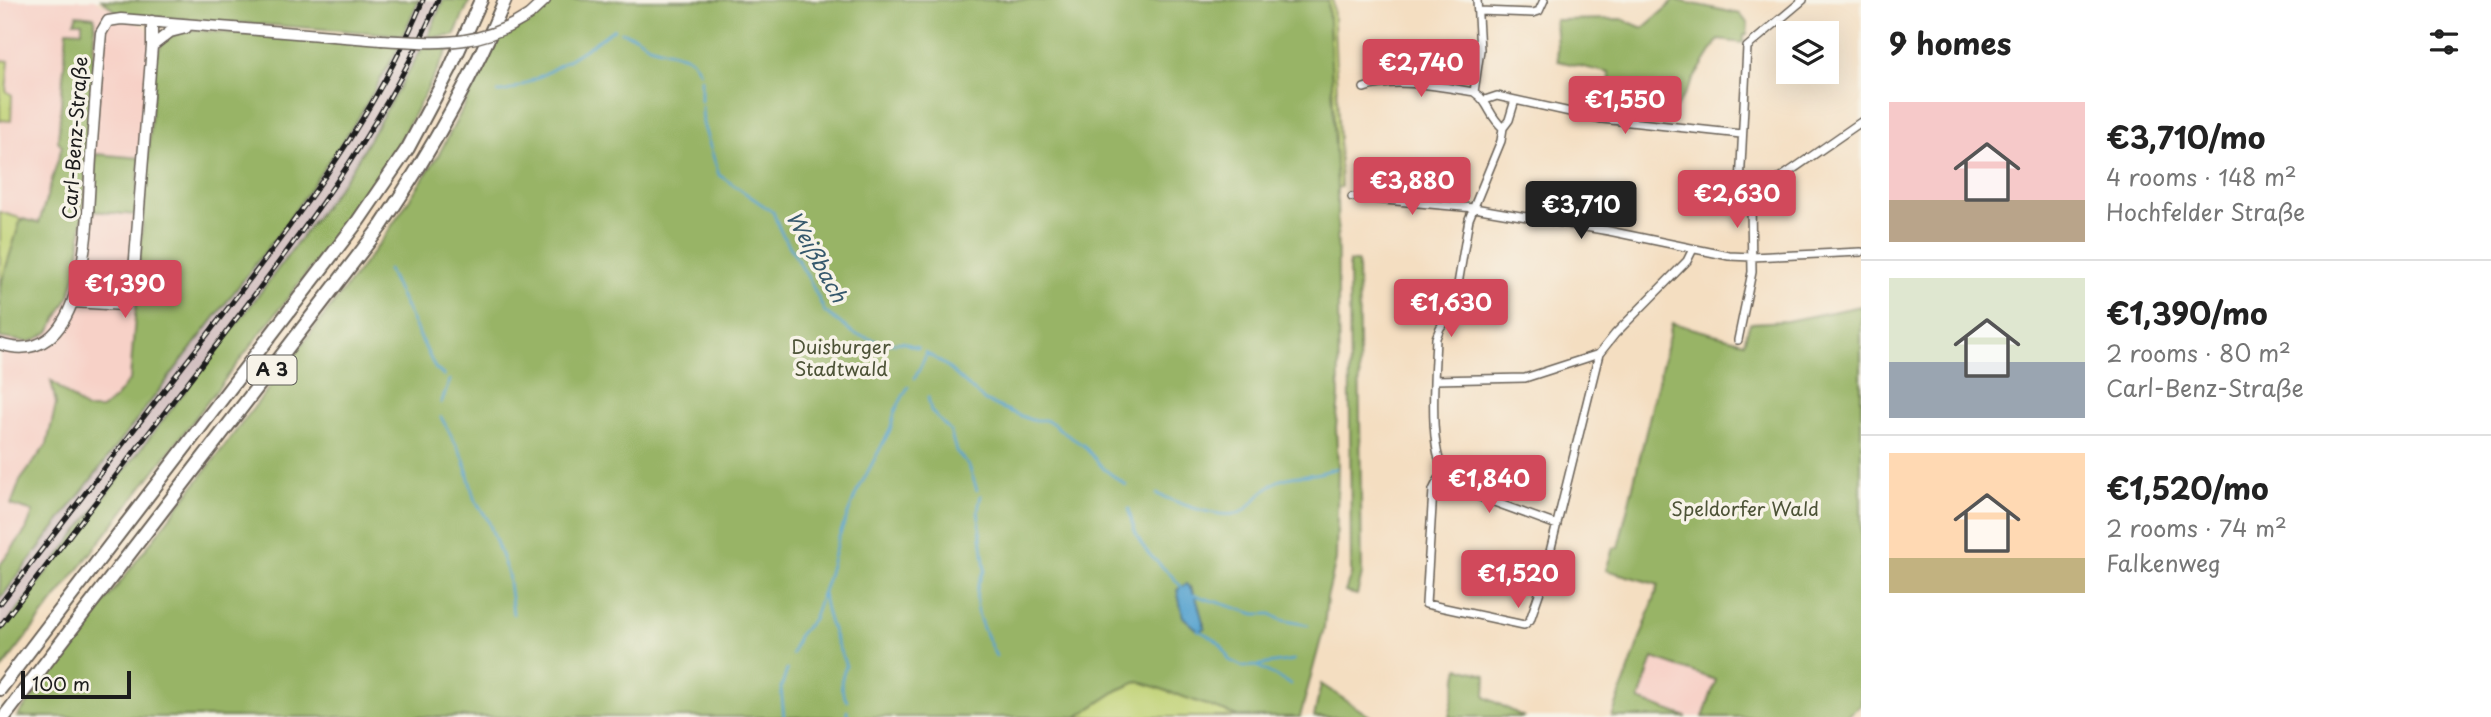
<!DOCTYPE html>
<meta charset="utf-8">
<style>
:root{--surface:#fff;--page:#f6f6f6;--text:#222;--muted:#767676;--line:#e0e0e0;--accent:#d1495b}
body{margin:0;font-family:"Playpen Sans",sans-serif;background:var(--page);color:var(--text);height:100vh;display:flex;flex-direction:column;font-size:26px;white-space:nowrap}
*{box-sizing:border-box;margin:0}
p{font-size:23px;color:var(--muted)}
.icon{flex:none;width:38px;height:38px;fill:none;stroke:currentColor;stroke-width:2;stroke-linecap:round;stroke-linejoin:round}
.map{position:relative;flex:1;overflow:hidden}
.side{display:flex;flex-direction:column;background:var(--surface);width:630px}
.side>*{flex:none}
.tools{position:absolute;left:1776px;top:21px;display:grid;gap:14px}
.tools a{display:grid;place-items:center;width:63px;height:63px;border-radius:0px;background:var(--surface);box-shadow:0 7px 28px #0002;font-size:35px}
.scale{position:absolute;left:21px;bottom:18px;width:110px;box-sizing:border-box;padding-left:7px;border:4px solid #1c1c1c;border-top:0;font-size:19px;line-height:24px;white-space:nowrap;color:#1c1c1c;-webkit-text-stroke:5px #f7f3e8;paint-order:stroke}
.price{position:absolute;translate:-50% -60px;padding:0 16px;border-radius:7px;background:var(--accent);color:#fff;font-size:23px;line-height:46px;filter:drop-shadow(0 2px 4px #0008)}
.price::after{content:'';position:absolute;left:50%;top:42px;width:21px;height:16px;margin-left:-10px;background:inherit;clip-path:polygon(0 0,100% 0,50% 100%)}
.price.on{background:#222;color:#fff}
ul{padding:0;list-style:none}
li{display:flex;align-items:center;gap:21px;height:175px;padding:0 28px}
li+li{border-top:2px solid var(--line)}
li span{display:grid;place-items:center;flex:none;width:196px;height:140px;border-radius:0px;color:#555}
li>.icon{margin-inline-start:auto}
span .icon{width:84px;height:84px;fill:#fffc;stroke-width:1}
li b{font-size:30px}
h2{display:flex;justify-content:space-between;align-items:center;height:84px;padding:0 28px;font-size:30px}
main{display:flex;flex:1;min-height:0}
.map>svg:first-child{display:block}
.built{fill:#f7d1c7}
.industrial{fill:#d2bfc0}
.green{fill:#c0d275;stroke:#6e7748;stroke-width:2}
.forest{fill:#98b466;stroke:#5a6841;stroke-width:2;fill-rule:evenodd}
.water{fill:#56a3cf;stroke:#396076;stroke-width:2}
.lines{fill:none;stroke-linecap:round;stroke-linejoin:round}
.stream{stroke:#56a3cf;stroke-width:2.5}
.street-casing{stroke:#686056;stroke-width:10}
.secondary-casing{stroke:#686056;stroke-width:13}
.highway-casing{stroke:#686056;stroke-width:16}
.street{stroke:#fff;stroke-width:7}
.secondary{stroke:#fff;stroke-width:10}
.highway{stroke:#fff;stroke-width:12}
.rail-casing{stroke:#1c1c1c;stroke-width:5}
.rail{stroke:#f7f3e8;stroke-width:2.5;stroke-dasharray:8;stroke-linecap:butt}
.secondary-bridge-casing{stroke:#686056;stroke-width:13;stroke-linecap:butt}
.secondary-bridge{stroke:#fff;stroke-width:10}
.labels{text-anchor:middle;stroke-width:7;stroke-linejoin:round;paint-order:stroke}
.shield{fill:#f7f3e8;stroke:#5e5c59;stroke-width:2}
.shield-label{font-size:18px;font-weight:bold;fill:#1c1c1c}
.street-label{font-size:19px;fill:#1c1c1c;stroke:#f7f3e8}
.park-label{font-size:19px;fill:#4d5337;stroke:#f7f3e8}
.water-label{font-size:21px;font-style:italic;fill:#36596d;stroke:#f7f3e8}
</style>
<main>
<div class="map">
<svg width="1861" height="717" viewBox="0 0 1861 717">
<rect width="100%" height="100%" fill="#f7f3e8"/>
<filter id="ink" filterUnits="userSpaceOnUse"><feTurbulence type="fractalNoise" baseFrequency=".0143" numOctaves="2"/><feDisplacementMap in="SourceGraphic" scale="14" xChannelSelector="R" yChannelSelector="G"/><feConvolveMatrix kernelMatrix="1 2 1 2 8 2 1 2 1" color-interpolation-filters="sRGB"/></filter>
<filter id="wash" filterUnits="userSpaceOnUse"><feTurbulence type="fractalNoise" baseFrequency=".00686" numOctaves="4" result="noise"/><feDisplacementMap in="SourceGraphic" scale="28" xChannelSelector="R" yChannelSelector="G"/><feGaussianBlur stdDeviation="1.57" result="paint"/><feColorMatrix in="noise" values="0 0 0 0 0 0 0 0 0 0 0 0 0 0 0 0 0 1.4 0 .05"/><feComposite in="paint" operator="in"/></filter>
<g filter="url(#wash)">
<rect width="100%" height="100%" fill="#f4dec1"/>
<path class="built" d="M0 0H95L147 28 156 57 130 379 115 398 102 409H86L52 382 56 404 47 444 26 472 11 504 33 511 26 529 30 533 0 573Z
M1653 657 1716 680 1703 717H1687L1638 700Z"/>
<path class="industrial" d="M419 0H443L415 62 352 169 248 309 0 633V599L283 228 333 157 396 54Z"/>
<path class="green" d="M1328 0H1333L1341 187 1337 188Z
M0 60 9 61 6 91 12 95 11 121 0 120Z
M0 212 23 219 20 222 0 287Z
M1139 681 1240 717H1077L1118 690Z"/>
<path class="forest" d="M102 0 123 1 419 0 403 35 119 14Z
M443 0H470L454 36 428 37Z
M552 0H1328L1337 188 1339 396 1336 428 1338 464 1336 560 1327 598 1324 628 1300 717H1240L1139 681 1118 690 1077 717H17L385 236 438 156 500 37 521 26ZM1191 587 1205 628 1180 599 1178 590Z
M1675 0 1740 14 1748 24 1747 34 1744 35 1743 43 1718 40 1672 114 1612 97 1609 73 1558 61 1555 20 1622 19 1643 28Z
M77 15 94 17 95 20 89 144 78 267 70 295 49 332 35 340 28 342 0 338V287L20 222 23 219 39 223 62 146 58 141 67 30 82 31V22H74Z
M192 30 400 45 359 117 283 228 0 599V565L26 530 33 512 11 505 20 481 47 444 56 404 51 381 86 409H102L115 398 130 379 156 57C161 39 174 33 192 30Z
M422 48H449L392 156 348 220 0 671V633L248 309 352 169Z
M96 154 140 158 135 215 92 211Z
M1349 262H1358L1362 574 1357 595 1345 592 1351 574Z
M1861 306V705L1845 717H1703L1716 680 1653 658 1639 700 1687 717H1612L1659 585 1606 570 1613 548H1618L1672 323 1744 342 1750 323 1787 321Z
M1459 668 1486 675 1485 697 1524 717H1449Z
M1321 684 1371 717H1314Z"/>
<path class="water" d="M1186 584C1198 592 1200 615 1205 628L1199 631 1183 617 1177 590Z"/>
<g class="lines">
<path class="stream" d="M621 32 637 37 649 46 686 56 693 61 700 72
M498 92C520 94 594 44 614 29
M701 101V79
M702 107 703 124 719 175 773 212 780 230 810 281 825 312 855 334 886 344 902 342 918 348
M388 270 435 368 444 376
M925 352 945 365 985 401 1031 420H1045L1054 424 1064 433 1083 445 1104 469 1126 485
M915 378 927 353
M928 397 931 411 950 431 956 451 969 466 977 490
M441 403 450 380
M441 417 464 459 474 498 488 520 508 574 513 614
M1157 494C1176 502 1227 524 1245 510 1256 500 1265 488 1278 481 1291 475 1301 476 1315 474 1322 473 1329 470 1336 468
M981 495 978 510 985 570C966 597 982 629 996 656
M1129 509C1132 528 1140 546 1154 559 1164 569 1174 576 1182 588
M823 593C826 619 837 643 846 666 840 681 839 687 847 701
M1194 595 1255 614H1271L1281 620 1308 625
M1198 630C1215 639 1221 640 1229 660L1243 667 1257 666 1290 684
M792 654 798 636 813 619 827 580 838 539 856 494 890 430 895 411 908 387
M1260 665 1294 660
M784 717 781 688 787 670
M847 717V711"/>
</g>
</g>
<g filter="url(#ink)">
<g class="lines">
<g class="street-casing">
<path id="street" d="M1477 0 1480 50 1474 92C1490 103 1488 115 1503 128L1501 141 1469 219 1454 308 1440 328 1436 338C1435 371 1426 457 1450 481 1454 485 1460 488 1464 491L1557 525
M1479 11 1533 13 1539 11 1544 0
M1364 88C1394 77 1443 87 1474 92
M1485 100 1497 96 1602 119 1741 134
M1503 128 1509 120 1515 100
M1352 197 1474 208 1609 231 1729 256 1752 257 1861 252
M1751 202 1742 192 1740 185 1747 47 1803 0
M1738 340 1752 272 1751 202 1760 192 1861 122
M1435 380 1525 378 1599 354
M1445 474 1438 480 1433 490 1426 604 1524 625 1530 620 1541 588 1599 354 1615 334 1687 261 1693 249"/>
</g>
<g class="secondary-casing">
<path id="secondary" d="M529 15 545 0
M152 46 170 32 186 28
M73 302 124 305 132 296 152 46V21
M0 344C92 374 87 210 91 157 94 116 97 74 101 33L108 21 121 19 381 40"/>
</g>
<g class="highway-casing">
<path id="highway" d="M0 689 358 221 408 148 450 69 481 0
M4 717 381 226C429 154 472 80 505 0"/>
</g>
<use href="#street" class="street"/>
<use href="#secondary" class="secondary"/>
<use href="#highway" class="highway"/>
<g class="rail-casing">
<path id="rail" d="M0 604C70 513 140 421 211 330 290 227 374 121 423 0
M0 626C75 529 149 432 224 335 305 228 386 124 438 0"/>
</g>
<use href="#rail" class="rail"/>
<g class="secondary-bridge-casing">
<path id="secondary-bridge" d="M381 40C438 43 479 48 529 15"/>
</g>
<use href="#secondary-bridge" class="secondary-bridge"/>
</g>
</g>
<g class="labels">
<rect class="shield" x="247.5" y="355.5" width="49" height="29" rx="5"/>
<g class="shield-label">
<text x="272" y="376">A 3</text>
</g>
<g class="street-label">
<text transform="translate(75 138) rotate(-86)" y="7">Carl-Benz-Straße</text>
</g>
<g class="park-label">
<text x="841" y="354">Duisburger<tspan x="841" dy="22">Stadtwald</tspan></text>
<text x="1745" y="516">Speldorfer Wald</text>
</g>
<g class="water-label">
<text transform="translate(816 257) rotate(61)" y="7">Weißbach</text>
</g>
</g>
</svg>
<div class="tools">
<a><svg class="icon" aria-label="layers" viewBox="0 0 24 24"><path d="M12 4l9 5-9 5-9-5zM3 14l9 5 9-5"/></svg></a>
</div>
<div class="scale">100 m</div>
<b class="price" style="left:1421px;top:99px">€2,740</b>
<b class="price" style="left:1625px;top:136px">€1,550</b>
<b class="price" style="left:1412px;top:217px">€3,880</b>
<b class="price" style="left:1737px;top:230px">€2,630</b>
<b class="price on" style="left:1581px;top:241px">€3,710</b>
<b class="price" style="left:125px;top:320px">€1,390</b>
<b class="price" style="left:1451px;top:339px">€1,630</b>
<b class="price" style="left:1489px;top:515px">€1,840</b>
<b class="price" style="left:1518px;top:610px">€1,520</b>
</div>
<section class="side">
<h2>9 homes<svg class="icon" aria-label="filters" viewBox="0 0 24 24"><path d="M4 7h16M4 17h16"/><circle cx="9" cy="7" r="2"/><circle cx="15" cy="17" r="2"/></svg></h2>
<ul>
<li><span style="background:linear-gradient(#f6c9c9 70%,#b9a48a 0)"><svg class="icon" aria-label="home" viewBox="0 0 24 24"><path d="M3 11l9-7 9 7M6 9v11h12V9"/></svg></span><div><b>€3,710/mo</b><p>4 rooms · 148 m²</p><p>Hochfelder Straße</p></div></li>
<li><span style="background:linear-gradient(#dfe7d0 60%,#9aa5b1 0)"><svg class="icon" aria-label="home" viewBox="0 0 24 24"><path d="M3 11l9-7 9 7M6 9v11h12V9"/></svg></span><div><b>€1,390/mo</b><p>2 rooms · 80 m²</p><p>Carl-Benz-Straße</p></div></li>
<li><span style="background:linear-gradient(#ffd9b3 75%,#c2b280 0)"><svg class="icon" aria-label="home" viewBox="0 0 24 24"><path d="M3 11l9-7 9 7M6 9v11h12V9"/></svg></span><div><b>€1,520/mo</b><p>2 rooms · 74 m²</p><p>Falkenweg</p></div></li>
</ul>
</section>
</main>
